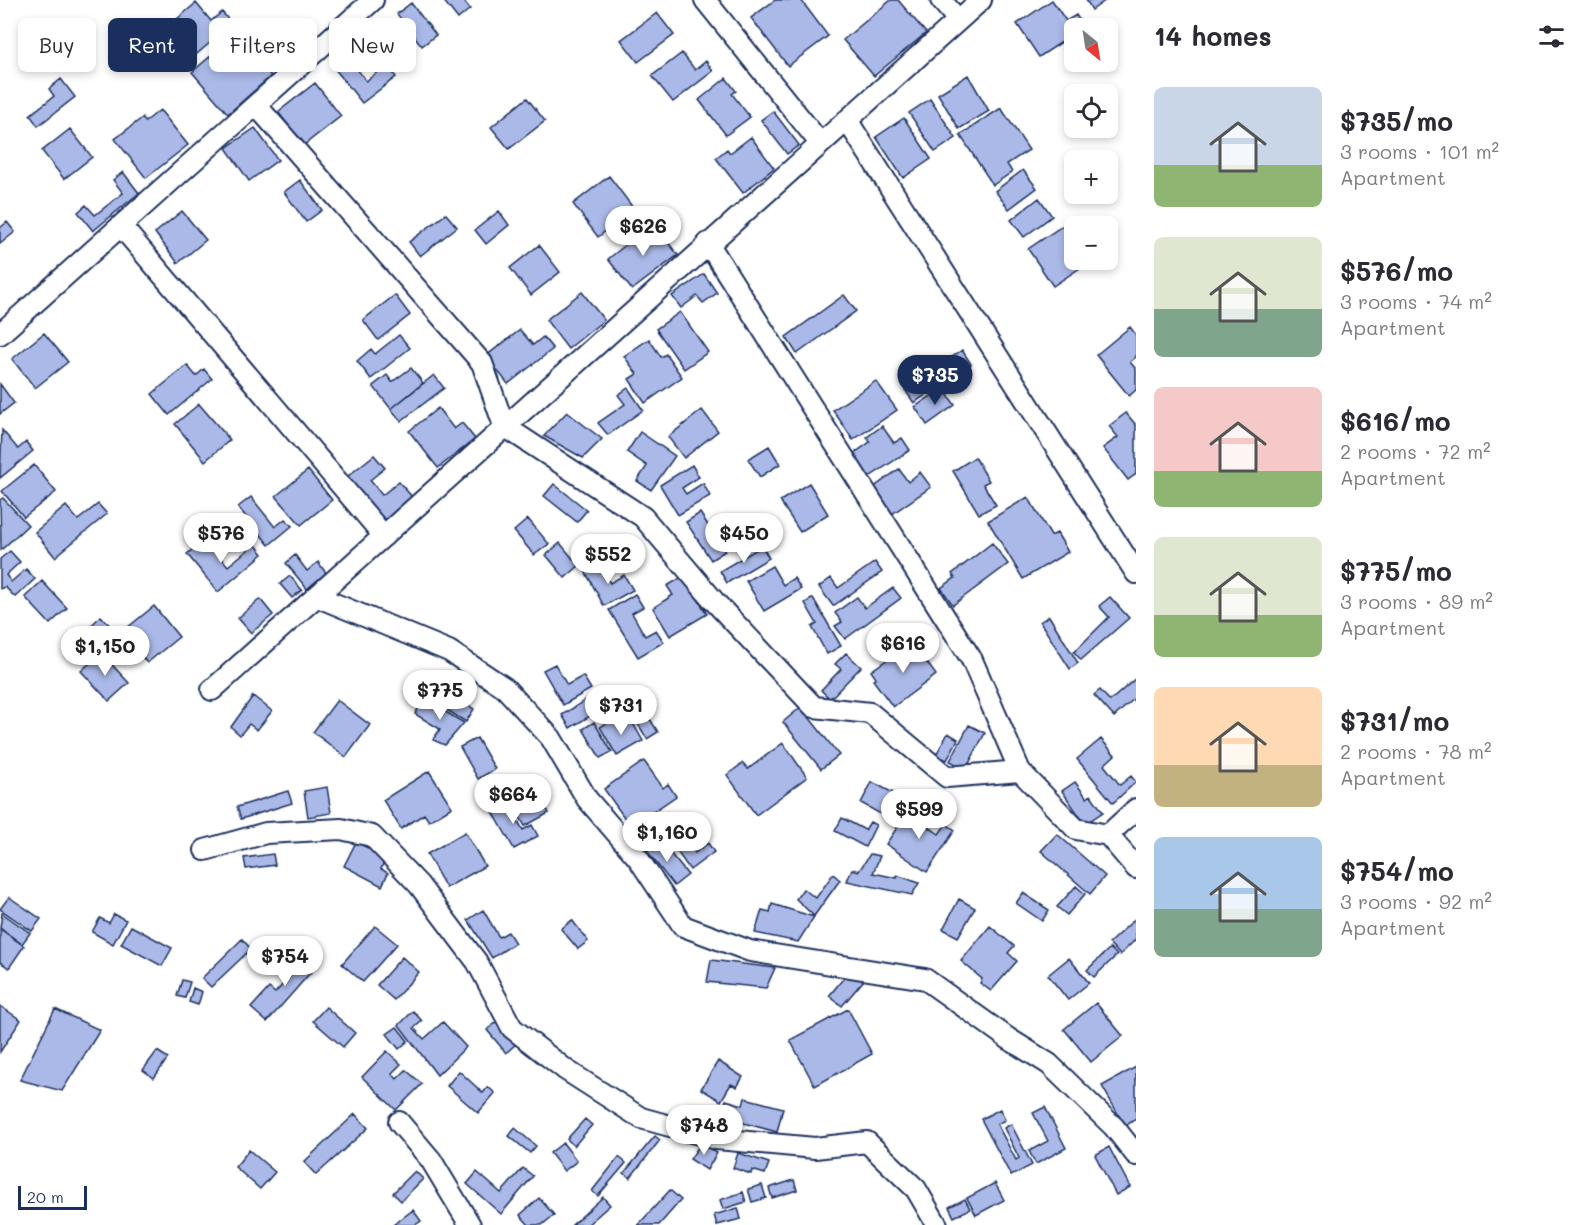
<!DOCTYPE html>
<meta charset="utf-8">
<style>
:root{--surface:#fff;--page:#f2f2f3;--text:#2b2b33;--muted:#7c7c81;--accent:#1b2f5e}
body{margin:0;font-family:Mali,sans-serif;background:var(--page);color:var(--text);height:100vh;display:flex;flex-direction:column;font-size:22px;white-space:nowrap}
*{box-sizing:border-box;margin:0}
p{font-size:20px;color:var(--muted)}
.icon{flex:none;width:33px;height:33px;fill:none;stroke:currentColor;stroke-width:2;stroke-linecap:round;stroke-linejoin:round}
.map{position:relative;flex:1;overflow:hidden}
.side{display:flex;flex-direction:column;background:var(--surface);width:450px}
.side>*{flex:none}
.banner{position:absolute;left:18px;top:18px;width:570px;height:54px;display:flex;gap:12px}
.needle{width:39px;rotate:150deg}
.fabs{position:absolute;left:1064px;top:18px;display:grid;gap:12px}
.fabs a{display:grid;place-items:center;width:54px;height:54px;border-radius:9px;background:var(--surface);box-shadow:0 3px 9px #0003;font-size:30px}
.scale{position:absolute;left:18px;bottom:15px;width:69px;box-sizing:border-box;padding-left:6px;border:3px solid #1b2f5e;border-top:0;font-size:16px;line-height:21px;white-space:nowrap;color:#1b2f5e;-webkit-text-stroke:4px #fff;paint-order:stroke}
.price{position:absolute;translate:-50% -51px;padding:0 14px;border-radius:21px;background:#fff;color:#222;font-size:20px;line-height:39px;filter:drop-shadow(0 2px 3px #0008)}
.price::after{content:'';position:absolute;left:50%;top:36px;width:18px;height:14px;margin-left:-9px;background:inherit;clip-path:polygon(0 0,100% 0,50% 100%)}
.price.current{background:var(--accent);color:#fff}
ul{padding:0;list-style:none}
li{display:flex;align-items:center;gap:18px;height:150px;padding:0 18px}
li span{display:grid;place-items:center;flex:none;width:168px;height:120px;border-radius:9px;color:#555}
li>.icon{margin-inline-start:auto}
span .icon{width:72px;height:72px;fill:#fffc;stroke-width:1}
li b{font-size:26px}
h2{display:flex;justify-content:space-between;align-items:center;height:72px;padding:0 18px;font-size:26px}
.pill{padding:0 21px;border-radius:9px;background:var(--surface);box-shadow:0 3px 9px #0003;font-size:21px;line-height:54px}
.pill.current{background:var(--accent);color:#fff}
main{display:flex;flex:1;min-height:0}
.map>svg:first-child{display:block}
.building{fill:#aab9e8;stroke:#1b2f5e;stroke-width:1.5}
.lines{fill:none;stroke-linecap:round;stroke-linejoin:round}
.street-casing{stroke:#1b2f5e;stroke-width:24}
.street{stroke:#fff;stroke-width:20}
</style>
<main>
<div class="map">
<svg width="1136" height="1225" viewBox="0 0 1136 1225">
<rect width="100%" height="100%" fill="#fff"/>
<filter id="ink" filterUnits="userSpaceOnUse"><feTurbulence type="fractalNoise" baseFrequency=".0167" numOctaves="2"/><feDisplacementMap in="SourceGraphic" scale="12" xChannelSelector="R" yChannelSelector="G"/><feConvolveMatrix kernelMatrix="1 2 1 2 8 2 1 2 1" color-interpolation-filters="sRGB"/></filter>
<g filter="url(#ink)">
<path class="building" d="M443 0H463L470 9 458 19Z
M775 0H801L828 36 788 66 751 18Z
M891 0H898L926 33 874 76 843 40Z
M1052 0 1066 21 1076 15 1084 27 1074 28V34L1039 57 1017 24Z
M1086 0H1106L1092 10Z
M196 3 211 21 222 12 232 24 184 65 158 35Z
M411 3 436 35 422 46 397 14Z
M657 13 674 35 638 62 621 40Z
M380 20 413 62 400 72 367 30Z
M235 35 271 76 228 114 192 72Z
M682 53 695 70 706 61 713 71 673 102 652 76Z
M349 58 366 81 387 65 396 77 362 103 335 69Z
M968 75 989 111 959 129 938 94Z
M726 78 736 91 732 94 750 117 726 135 699 100Z
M61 79 75 97 38 126 30 115 54 96 49 89Z
M315 83 341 116 304 145 278 112Z
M527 98 545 121 509 149 491 127Z
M930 99 956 138 935 152 909 113Z
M1001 108 1029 150 1007 164 1012 172 993 185 960 135Z
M160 110 188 145 146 178 115 139 142 118 145 122Z
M773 111 799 145 787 154 761 120Z
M904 118 931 159 903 178 876 137Z
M255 128 278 160 249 181 226 148Z
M70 129 92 157 64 179 42 151Z
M751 137 774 168 743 193 716 158 727 149 730 153Z
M1023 170 1037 188 1009 209 995 191Z
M123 172 139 193 93 231 78 212 86 205 95 215 123 193 113 180Z
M609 176 634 209 598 237 573 204Z
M300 180 322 210 306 222 284 192Z
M1039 198 1052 216 1024 237 1011 220Z
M182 211 206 240 178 263 155 233Z
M499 211 509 225 486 244 475 230Z
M446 214 457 227 420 256 409 242Z
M1071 220 1076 226 1074 260H1092L1053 286 1028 249Z
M7 222 15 232 0 244V228Z
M653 223 678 255 632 290 608 259Z
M539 245 560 272 531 295 510 268Z
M704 274 717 293 703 303 697 296 681 308 672 296Z
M582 292 604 320 568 349 546 320Z
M395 295 410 315 378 340 363 320Z
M844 295 856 311 797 354 786 337Z
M680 312 708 352 684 369 656 329Z
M1130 327 1136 335V357L1130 362 1136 369V390L1129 396 1096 355Z
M520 330 533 345 543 337 553 349 508 384 486 356Z
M44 333 68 362 35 388 12 359Z
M399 335 410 348 371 379 357 361 371 349 375 354Z
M649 339 661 357 666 354 682 377 645 403 629 379 637 374 624 356Z
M962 350 971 364 914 403 905 390Z
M187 365 196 376 204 369 212 379 169 415 152 394Z
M411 368 423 383 391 409 373 386 387 375 392 382Z
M434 375 444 388 401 421 391 409Z
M876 381 897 410 853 440 833 410Z
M0 384 14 403 0 414Z
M628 388 643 410 608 435 598 423 625 404 618 395Z
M943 388 955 405 927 425 915 407Z
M199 404 230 440 205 461 175 424Z
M438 408 454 429 462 423 475 439 438 468 409 431Z
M702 410 718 431 684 458 668 437Z
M567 412 602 439 583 458 544 436Z
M1126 413 1136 425V474L1128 480 1103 448 1118 437 1109 426Z
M882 426 894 443 902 438 910 450 865 480 849 457 870 442 867 437Z
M2 430 18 449 26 442 33 451 0 478Z
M640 432 675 456 651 490 637 481 647 466 627 452Z
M769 446 780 464 760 477 748 459Z
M374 455 385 468 370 480 382 495 399 482 413 498 378 525 343 480Z
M975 457 989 481 983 484 996 505 979 514 953 471Z
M34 465 56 492 24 517 2 491Z
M692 465 699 477 682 488 686 494 703 483 710 496 678 515 660 485Z
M899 469 908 482 920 472 931 487 892 514 873 488Z
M308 470 332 500 301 525 276 496Z
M809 483 828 514 800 532 780 501Z
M554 484 587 510 577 522 544 496Z
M251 497 275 527 285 519 292 526 269 545 238 507Z
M1028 497 1051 536 1057 533 1068 552 1023 579 988 521Z
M3 498 28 525 1 550 0 500Z
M98 504 107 514 55 557 35 532 66 506 78 520Z
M700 513 725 551 711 560 686 522Z
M528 519 549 544 534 555 514 531Z
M205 539 228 566 255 544 263 554 218 592 187 554Z
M560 543 579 566 565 578 546 555Z
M992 543 1008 564 953 605 941 588 955 578 952 574Z
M762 546 769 558 727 583 720 571Z
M10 551 20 562 6 575 11 582 26 569 35 579 15 597 5 587 0 589V559Z
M295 555 307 571 318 562 326 573 307 589 286 563Z
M875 562 882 572 833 606 819 587 831 578 838 588Z
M598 563 610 583 624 575 633 590 604 606 585 571Z
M772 566 783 585 794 578 801 589 764 611 746 581Z
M290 576 302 590 292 598 280 584Z
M684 576 707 614 670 636 653 608 673 595 667 586Z
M42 581 67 608 50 624 25 597Z
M893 588 901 598 845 639 835 626 842 622 835 613 857 597 865 608Z
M635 594 643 607 632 613 645 636 656 630 664 642 638 657 609 610Z
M1110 597 1129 618 1081 660 1074 652 1109 617 1099 606Z
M813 598 841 646 827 654 812 627 817 624 805 603Z
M260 599 273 615 251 633 238 618Z
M154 606 179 637 147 663 122 632Z
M101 616 114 630 93 650 80 636Z
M1049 616 1078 663 1070 669 1040 622Z
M912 642 936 675 893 707 873 680 876 678 871 671Z
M101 653 129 683 109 701 81 671Z
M846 653 861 667 830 699 821 690 841 669 835 664Z
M555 664 567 685 583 676 591 689 563 705 543 670Z
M1136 678V697L1114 717 1094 695 1100 690 1110 701Z
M433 683 474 709 466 722 425 696Z
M253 696 272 711 257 730 249 724 240 735 231 727Z
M424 699 464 723 445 745 433 740 440 729 415 714Z
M587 699 595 713 570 728 562 715Z
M337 700 370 725 346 757 313 732Z
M642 706 658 732 647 739 631 712Z
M801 707 839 755 821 769 783 722Z
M617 717 622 725 631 720 643 741 617 756 600 727Z
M594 722 612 752 600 758 583 729Z
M969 725 985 733 966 769 950 761Z
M948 733 958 739 947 760 936 755Z
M477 738 495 769 478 779 460 747Z
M1101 739 1115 755 1104 765 1120 785 1131 776 1136 782 1113 803 1077 759Z
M783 743 807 777 756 815 727 775 743 763 748 769Z
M644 761 663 788 668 784 676 796 631 827 604 789Z
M429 771 452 807 429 821 424 814 401 829 383 800Z
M872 782 903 798 891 820 861 803Z
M1075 782 1087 798 1091 795 1103 812 1085 824 1062 791Z
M533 784 549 813 525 826 509 798Z
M327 787 331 813 308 817 304 791Z
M288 791 292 803 241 819 237 807Z
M505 799 523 830 532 825 538 836 514 849 491 808Z
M911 807 923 815 919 820 939 834 946 824 955 830 927 872 886 844Z
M842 818 865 830 870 822 876 825 865 847 835 831Z
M465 832 485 866 446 888 427 854Z
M1057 834 1105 876 1090 894 1041 851Z
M682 835 695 853 708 843 714 852 690 870 671 843Z
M660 841 688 875 674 886 647 851Z
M356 842 386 857 381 869 388 873 382 886 344 866Z
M273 854 275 865 246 869 244 858Z
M870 854 880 856 873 873 897 878V875L919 883 912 895 847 881 852 869 859 871Z
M833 874 840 880 814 916 796 899 803 889 816 898Z
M1076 886 1085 894 1067 915 1057 907Z
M1023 893 1049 910 1042 921 1016 903Z
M9 897 41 919 32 931 0 909Z
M959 899 975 908 958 937 943 929Z
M772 904 814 917 798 942 755 933 762 910 770 912Z
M483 910 499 937 508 932 515 943 492 958 468 920Z
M2 913 30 933 22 944 0 928Z
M114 914 126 920 113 944 92 932 100 918 109 923Z
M1136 918V939L1120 955 1109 943Z
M572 920 588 941 578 949 561 929Z
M131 926 172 948 162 966 121 944Z
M375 926 397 944 363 982 342 964Z
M990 926 1014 946 1008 953 1017 961 991 991 980 983 982 979 961 961Z
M0 929 24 946 9 968 0 962Z
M242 939 251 949 211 987 202 978Z
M1110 948 1117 955 1094 977 1087 970Z
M303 950 318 964 267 1022 251 1008 269 988 275 993 295 971 289 966Z
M402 957 419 972 394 1000 377 985Z
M1069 958 1089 983 1068 1000 1048 975Z
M711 960 775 968 766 988 707 982Z
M851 969 864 980 842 1006 829 996Z
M182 980 190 982 185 998 177 996Z
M193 988 202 992 198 1005 189 1002Z
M1096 1003 1123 1036 1091 1062 1064 1029Z
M0 1006 21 1020 0 1052Z
M326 1007 355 1033 343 1047 313 1021Z
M55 1009 100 1030 62 1091 20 1080Z
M848 1009 872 1054 815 1086 790 1040Z
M413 1011 422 1021 414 1028 424 1039 443 1022 466 1047 437 1075 399 1025Z
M498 1021 517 1043 506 1053 487 1030Z
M397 1027 408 1041 399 1049 387 1034Z
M157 1051 168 1058 154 1078 143 1070Z
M387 1051 401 1064 392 1073 397 1079 406 1070 422 1084 396 1110 362 1077Z
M718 1061 743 1077 737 1087 731 1084 721 1101 701 1089Z
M1136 1067V1119L1125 1126 1102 1086Z
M459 1071 483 1093 488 1087 495 1093 478 1113 447 1086Z
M745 1098 783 1108 777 1132 721 1117 726 1100 743 1105Z
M1045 1107 1066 1148 1036 1164 1029 1151 1048 1141 1033 1113Z
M1000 1109 1005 1120 997 1124 1016 1160 1019 1158 1004 1128 1011 1124 1032 1165 1011 1176 981 1119Z
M355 1114 368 1128 316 1175 304 1162Z
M585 1119 592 1125 574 1146 567 1139Z
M515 1128 536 1146 530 1153 509 1136Z
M655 1136 660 1140 630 1178 624 1173Z
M563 1143 577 1161 564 1171 550 1153Z
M701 1143 717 1153 707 1170 690 1159Z
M1109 1147 1130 1187 1116 1195 1095 1155Z
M249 1150 275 1172 260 1189 235 1167Z
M738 1153 769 1163 765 1174 752 1170 751 1174 733 1168Z
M619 1157 626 1163 598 1196 592 1191Z
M523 1168 533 1176 501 1214 467 1184 477 1172 501 1193Z
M415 1171 423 1179 401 1201 393 1193Z
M794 1180 797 1190 772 1198 769 1188Z
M995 1183 1004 1200 976 1215 967 1198Z
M762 1185 766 1198 752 1202 748 1189Z
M670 1190 681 1200 659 1225H638Z
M743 1192 746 1202 723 1209 720 1200Z
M603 1197 610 1205 587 1225H572Z
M539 1198 554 1215 542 1225H529L520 1215Z
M965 1199 970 1209 954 1217 949 1207Z
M738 1208 741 1219 717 1225 714 1215Z
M413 1210 421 1221 415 1225H393Z"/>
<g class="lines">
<g class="street-casing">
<path id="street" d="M705 0 820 143
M941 0 958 20
M256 105 482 363 504 426 643 517 714 601 814 707 870 713 947 777 1020 771 1076 829 1108 835 1136 868
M847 120 1136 573
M121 226 384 536
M708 243 972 660 1020 771
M0 334 373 0
M318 597 449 651 505 688 551 738 587 799 638 858 683 926 750 951 925 979 1009 1039 1049 1064 1114 1127 1136 1155
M212 690 981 0
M1108 835 1136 809
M205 850 266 833 341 829 372 836 419 885 477 962 512 1028 566 1070 641 1118 717 1139 815 1148 867 1142 916 1189 937 1225
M399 1122 431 1160 470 1225"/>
</g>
<use href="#street" class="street"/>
</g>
</g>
</svg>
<div class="fabs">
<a><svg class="needle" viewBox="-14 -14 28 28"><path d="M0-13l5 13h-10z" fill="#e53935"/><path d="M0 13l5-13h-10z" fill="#7c7c81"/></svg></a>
<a><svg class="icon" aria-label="locate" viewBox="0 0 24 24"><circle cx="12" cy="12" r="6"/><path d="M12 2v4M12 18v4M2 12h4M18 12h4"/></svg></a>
<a>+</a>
<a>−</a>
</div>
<div class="scale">20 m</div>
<b class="price" style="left:643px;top:257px">$626</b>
<b class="price current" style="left:935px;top:406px">$735</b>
<b class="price" style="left:221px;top:564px">$576</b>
<b class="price" style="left:744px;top:564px">$450</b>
<b class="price" style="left:608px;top:585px">$552</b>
<b class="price" style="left:903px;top:674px">$616</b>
<b class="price" style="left:105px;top:677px">$1,150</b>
<b class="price" style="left:440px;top:721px">$775</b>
<b class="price" style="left:621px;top:736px">$731</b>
<b class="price" style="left:513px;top:825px">$664</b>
<b class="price" style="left:919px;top:840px">$599</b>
<b class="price" style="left:667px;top:863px">$1,160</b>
<b class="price" style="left:285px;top:987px">$754</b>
<b class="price" style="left:704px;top:1156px">$748</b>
<div class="banner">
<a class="pill">Buy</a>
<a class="pill current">Rent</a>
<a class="pill">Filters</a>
<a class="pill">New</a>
</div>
</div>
<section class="side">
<h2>14 homes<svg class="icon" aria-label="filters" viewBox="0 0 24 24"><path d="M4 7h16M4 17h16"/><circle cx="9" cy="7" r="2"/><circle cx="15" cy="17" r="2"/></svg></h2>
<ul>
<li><span style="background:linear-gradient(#c9d6e8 65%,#8fb573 0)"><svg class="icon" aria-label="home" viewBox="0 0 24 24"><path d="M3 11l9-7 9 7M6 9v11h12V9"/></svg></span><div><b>$735/mo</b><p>3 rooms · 101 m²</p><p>Apartment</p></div></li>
<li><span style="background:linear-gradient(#dfe7d0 60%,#7fa58c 0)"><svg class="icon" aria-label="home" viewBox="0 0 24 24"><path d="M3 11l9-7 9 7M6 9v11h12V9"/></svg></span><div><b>$576/mo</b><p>3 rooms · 74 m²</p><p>Apartment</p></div></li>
<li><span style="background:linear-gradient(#f6c9c9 70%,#8fb573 0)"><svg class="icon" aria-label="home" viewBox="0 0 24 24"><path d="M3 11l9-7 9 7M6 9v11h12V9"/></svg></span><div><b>$616/mo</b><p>2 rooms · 72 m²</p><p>Apartment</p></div></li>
<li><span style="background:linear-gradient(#dfe7d0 65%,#8fb573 0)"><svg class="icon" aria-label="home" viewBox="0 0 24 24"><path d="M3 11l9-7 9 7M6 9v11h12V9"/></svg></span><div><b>$775/mo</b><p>3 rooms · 89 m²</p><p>Apartment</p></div></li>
<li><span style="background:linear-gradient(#ffd9b3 65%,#c2b280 0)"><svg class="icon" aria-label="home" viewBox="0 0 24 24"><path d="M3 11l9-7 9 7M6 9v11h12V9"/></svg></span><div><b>$731/mo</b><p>2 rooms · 78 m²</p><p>Apartment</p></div></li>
<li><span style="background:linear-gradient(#a9c7e8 60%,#7fa58c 0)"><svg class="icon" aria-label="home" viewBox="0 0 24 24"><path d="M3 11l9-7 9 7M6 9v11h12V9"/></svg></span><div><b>$754/mo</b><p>3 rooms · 92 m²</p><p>Apartment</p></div></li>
</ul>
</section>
</main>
